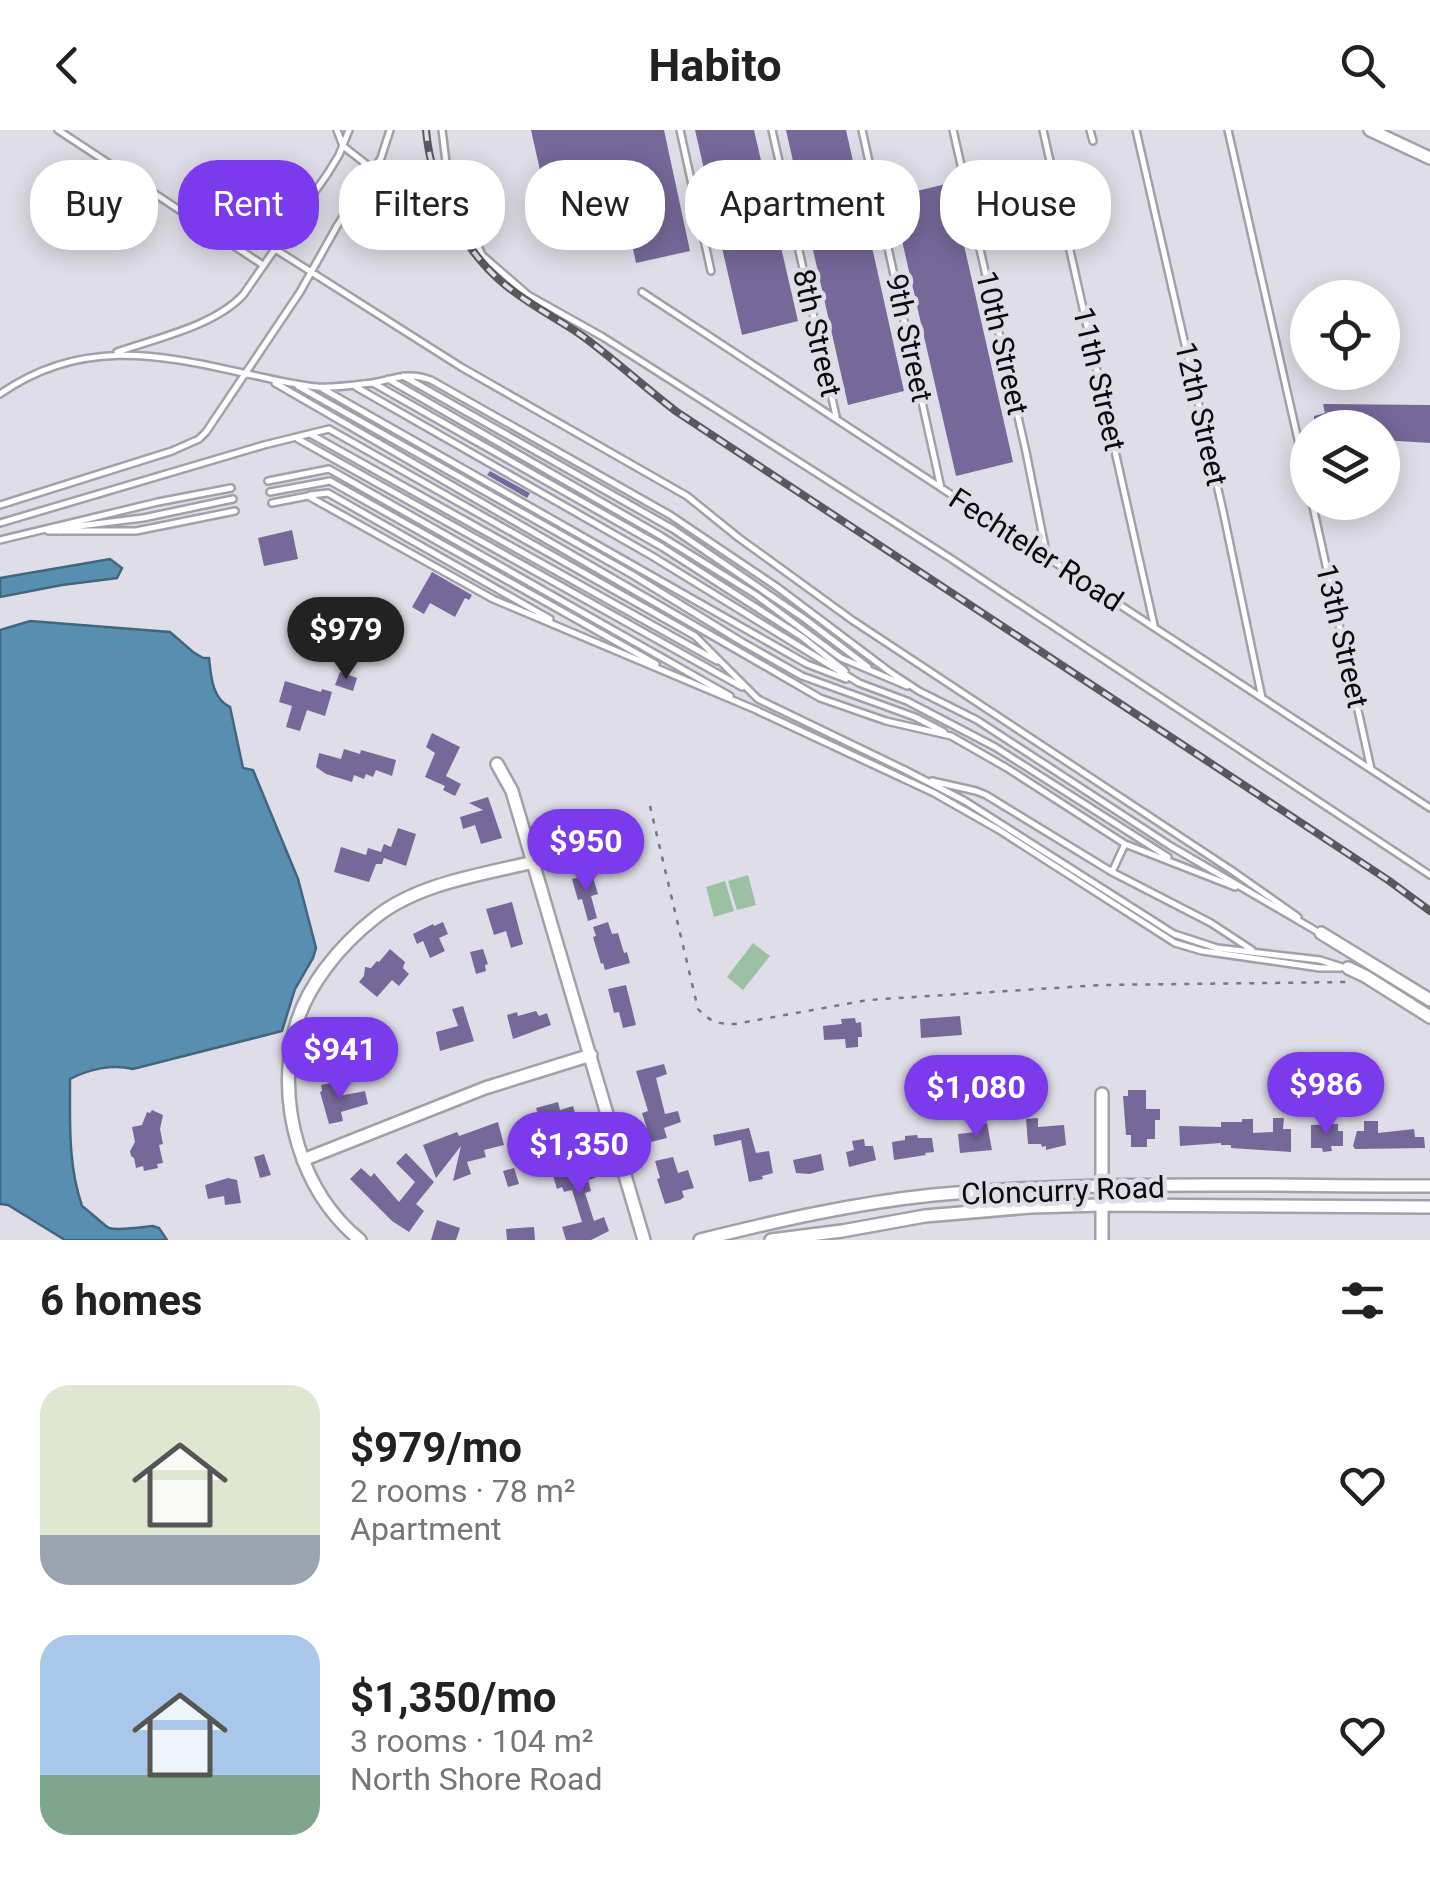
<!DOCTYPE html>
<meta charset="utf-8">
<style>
:root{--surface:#fff;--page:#f6f6f6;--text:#222;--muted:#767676;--accent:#7c3aed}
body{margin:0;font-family:Roboto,sans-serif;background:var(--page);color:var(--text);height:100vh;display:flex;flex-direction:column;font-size:38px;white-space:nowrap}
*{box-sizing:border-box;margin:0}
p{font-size:32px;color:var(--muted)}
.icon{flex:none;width:55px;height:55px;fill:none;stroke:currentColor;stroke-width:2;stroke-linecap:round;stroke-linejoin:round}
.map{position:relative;height:1110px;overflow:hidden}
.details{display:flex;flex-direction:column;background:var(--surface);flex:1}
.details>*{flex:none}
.top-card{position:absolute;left:30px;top:30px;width:1370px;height:90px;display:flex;gap:20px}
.tools{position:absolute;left:1290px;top:150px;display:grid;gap:20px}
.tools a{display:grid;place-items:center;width:110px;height:110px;border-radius:50%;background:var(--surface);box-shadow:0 5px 25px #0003;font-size:50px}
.price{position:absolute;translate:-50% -85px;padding:0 22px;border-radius:35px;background:var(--accent);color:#fff;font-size:32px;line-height:65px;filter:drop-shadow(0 2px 5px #0008)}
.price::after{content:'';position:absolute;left:50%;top:60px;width:30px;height:22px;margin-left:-15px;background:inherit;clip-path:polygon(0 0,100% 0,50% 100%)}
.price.selected{background:#222;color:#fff}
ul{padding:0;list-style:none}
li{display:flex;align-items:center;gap:30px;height:250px;padding:0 40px}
li span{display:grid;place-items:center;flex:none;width:280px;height:200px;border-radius:30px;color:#555}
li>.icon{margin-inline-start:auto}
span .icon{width:120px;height:120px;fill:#fffc;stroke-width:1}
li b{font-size:42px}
h2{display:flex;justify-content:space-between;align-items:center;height:120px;padding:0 40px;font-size:42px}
.pill{padding:0 35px;border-radius:40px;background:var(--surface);box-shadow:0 5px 25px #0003;font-size:35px;line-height:90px}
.pill.selected{background:var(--accent);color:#fff}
header{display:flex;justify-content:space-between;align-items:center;height:130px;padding:0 40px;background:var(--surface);font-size:45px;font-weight:700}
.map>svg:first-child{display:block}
.green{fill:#9bc0a2}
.water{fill:#588eaf;stroke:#41677f;stroke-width:2.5}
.building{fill:#766899}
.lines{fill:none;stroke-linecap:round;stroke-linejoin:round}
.service-casing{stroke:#a1a1a9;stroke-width:10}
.minor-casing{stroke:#a1a1a9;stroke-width:16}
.path{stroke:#78777e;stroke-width:2.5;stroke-dasharray:5 8;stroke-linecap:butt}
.service{stroke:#fff;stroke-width:5}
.minor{stroke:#fff;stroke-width:11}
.rail-casing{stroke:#58585d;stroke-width:8}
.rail{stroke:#dfdee8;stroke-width:4;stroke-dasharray:11;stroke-linecap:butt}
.labels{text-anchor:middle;stroke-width:9;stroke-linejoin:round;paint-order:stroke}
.street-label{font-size:30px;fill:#0b0b0e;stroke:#dfdee8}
</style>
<header><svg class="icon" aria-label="back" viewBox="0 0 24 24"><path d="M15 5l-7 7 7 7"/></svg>Habito<svg class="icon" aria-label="search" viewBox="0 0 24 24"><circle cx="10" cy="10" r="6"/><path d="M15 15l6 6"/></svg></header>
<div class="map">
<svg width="1430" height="1110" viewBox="0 0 1430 1110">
<rect width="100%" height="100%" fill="#dfdee8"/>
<path class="green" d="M748 745 756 775 737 780 728 751Z
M725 751 734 781 714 787 706 757Z
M753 813 770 826 743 860 727 847Z"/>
<path class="water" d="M110 429 122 438 117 448 62 455 0 467V448Z
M30 491 170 502 193 522 203 528H209C211 546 212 569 230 577L243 638 253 640 298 749 316 818 313 828 295 859 282 901 133 939C112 934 89 939 70 949 70 993 68 1035 82 1076 89 1081 106 1097 109 1098 119 1101 143 1097 153 1096L159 1098 167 1110H65L8 1075 0 1074V500Z"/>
<path class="building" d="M531 0H664L690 121 636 133 626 86 554 103Z
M695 0H754L798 191 742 205Z
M786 0H846L904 261 848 275Z
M950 53 1013 332 956 346 892 67Z
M1323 274 1430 275V313L1382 310V298H1314V286L1325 283Z
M490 341 530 363 527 368 487 345Z
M292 400 298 429 264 436 258 408Z
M432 442 472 465 469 470 465 468 455 487 430 473 424 484 412 477Z
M340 542 357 548 353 561 335 555Z
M285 551 321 562 322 559 332 562 325 586 307 580 300 601 286 597 292 576 279 572Z
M432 603 460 617 446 646 461 654 455 666 443 660 445 656 425 647 435 623 426 617Z
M344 619 360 624 361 620 396 630 392 646 376 640 373 647 366 644 364 649 354 645 352 652 326 644 316 637 319 623 341 629Z
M488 667 502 708 481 714 475 695 463 699 460 687 483 680 469 673Z
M398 698 416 704 406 736 384 728 382 734H376L369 752 334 742 341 717 366 725 368 718 381 722 384 714 391 717Z
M592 744 598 764 591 766 597 788 588 791 582 769 578 770 572 749Z
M512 772 523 814 511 818 506 801 494 805 486 779Z
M443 792 448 804 439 808 445 821 430 828 423 811 417 814 413 804 433 794 434 796Z
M608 792 612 804 618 803 624 823 627 822 630 833 605 840 603 833 601 834 593 807 596 806 593 797Z
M390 819 405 832 403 838 409 844 399 856 392 850 377 867 359 852 364 846 365 837 371 838 377 831 379 832Z
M483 819 488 834 485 835 486 841 476 844 470 822Z
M626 855 636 895 623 898 619 882 614 883 608 859Z
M463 876 474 911 440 921 436 902 458 896 452 879Z
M536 881 539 886 547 883 551 895 513 909 507 885 517 882 518 886Z
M960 886 962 905 921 908 920 889Z
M855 888 856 893 861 892 862 907H858V917L846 918 845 909 824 910 823 896 842 894 841 889Z
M333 896 376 918 370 931 364 928 360 936 323 917Z
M664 934 667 944 656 948 665 984 678 981 681 992 664 998 667 1008 651 1012 642 983 648 981 636 941Z
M335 952 339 966 365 961 368 974 341 982 343 991 329 994 320 962 322 961 321 955Z
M1128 960H1146V979H1160V990H1155V1009H1147V1017H1131V1005H1126L1123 966H1128Z
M558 972 560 980 573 976 576 986 558 992 559 995 538 1001 534 988 539 987 536 978Z
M152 980 163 985 160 999 163 1014 159 1015 163 1033 157 1034 158 1038 144 1041 143 1036 136 1038 134 1028 131 1026 130 1021 135 1012 132 997 142 995 147 982 150 983Z
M1038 988V997L1064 995 1066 1015 1046 1020V1016L1042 1017 1041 1014H1028L1026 989Z
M1273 988H1284L1283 999H1291V1022L1231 1018V1015H1221V1013L1180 1016 1179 996 1221 997V992H1242V989H1253V1003L1273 1002Z
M1364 991H1378V1003L1414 999 1415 1007H1424L1425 1018 1355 1019 1353 1016 1357 1001H1364Z
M498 992 504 1015 484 1020 486 1027 467 1032 471 1044 453 1051 461 1016 436 1048 423 1015 457 1002 459 1006Z
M987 993 992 1020 960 1023 958 1004 976 1002V995Z
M1338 994V1001H1343V1016H1331L1332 1021 1323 1022 1322 1018H1311V995Z
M749 998 756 1023 769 1021 773 1043 762 1046 763 1049 749 1052 741 1010 715 1016 713 1005Z
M917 1005 918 1008H932L934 1022 925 1023 926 1025 894 1030 892 1012 905 1010V1006Z
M864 1009 865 1016H873L876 1030 849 1037 846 1022 854 1020 852 1011Z
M406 1023 434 1052 416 1074 424 1081 409 1102 392 1091 350 1049 361 1038 371 1047 374 1043 399 1072 415 1052 396 1033Z
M264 1024 271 1045 260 1048 254 1027Z
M821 1024 824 1040 810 1044 796 1043 793 1030Z
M591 1025 597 1047 588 1050 591 1061 585 1063 594 1091 604 1087 609 1101 591 1110H566L562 1097 582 1092 572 1060 564 1062 562 1057 557 1059 550 1036Z
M673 1027 678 1043 688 1040 694 1058 682 1061 684 1067 680 1070 665 1074 657 1049 660 1048 655 1031Z
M514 1038 519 1054 508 1057 503 1041Z
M228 1048 237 1050 241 1073 225 1075 224 1066 208 1069 205 1055Z
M437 1090 460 1098 456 1110H431Z
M534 1097 535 1110H507L506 1099Z"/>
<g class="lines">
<g class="service-casing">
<path id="service" d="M58 0 263 135
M337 0 343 16 461 108 473 105
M442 0 448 48 482 125 528 165 603 207 950 428 1430 745
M680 0 711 141
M772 0 836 286
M862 0 941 358
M953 0 1026 322 1047 427
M1043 0 1154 495
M1090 0 1093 11
M1136 0 1223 381 1262 568
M1228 0 1308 354
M275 119 461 237 687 366 739 408 852 490 1234 742 1298 787
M642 162 1430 678
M117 222C157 208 214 196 243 165L328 43 339 25 349 0
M403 246 673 399 805 489 868 537
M388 249 661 406 756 465 841 528 907 556
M275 253 820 568 886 591 951 606 1007 638 1125 714 1235 757
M373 253 662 417 802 507 845 541
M298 256 631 444 742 512 802 546 915 587 944 602
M356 257 652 426 859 553 907 571 995 617 1168 727
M323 259 807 534 846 549
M0 264C79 209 155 223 243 243 268 248 293 255 318 257 336 258 354 255 372 253 395 249 407 241 431 250L670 385 777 457 890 542 919 561 977 590 1169 715 1318 802
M312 305 717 531
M298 309 742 557
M268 351 329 339 730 566
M270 362 330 351 656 534
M310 365 328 363 550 489
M1312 372 1371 639
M272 373 308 366 493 469 754 579 934 663 999 700 1175 813 1202 821 1320 838H1340
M0 375 172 321 199 309 206 302 300 162 337 96 381 28 390 0
M0 393 264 315 329 299 695 506 758 569 905 640 965 671 1174 804 1217 818 1320 830 1345 838
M63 398 143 388 233 369
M48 401H136L235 381
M0 410 158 372 231 358
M932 651 976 661 986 665 1112 742 1211 793 1252 820
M1112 742 1125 714"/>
</g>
<g class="minor-casing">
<path id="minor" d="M1370 0 1430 28
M497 634 512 661 644 1110
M1321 803 1430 870
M1348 838 1365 846 1430 887
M1102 964V1110
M303 1030 485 958 591 925
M360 1110C301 1062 277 977 294 903 304 858 340 815 376 787 419 753 481 745 533 732
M700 1110C776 1091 855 1073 933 1065 1098 1050 1265 1056 1430 1056
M771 1110 842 1101 925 1086 1031 1077 1102 1075 1430 1077"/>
</g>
<path class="path" d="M650 676 698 879C710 892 718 894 735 894L868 870 1101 855 1350 852"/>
<use href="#service" class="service"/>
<use href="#minor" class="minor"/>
<g class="rail-casing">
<path id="rail" d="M426 0C431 56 460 117 504 154 528 174 556 188 581 205 614 229 644 257 677 282L1388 750 1430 781"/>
</g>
<use href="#rail" class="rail"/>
</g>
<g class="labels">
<g class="street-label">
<text transform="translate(817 203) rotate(77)" y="10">8th Street</text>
<text transform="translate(909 208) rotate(78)" y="10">9th Street</text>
<text transform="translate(1002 213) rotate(77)" y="10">10th Street</text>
<text transform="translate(1099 249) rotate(77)" y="10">11th Street</text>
<text transform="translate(1201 284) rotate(77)" y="10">12th Street</text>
<text transform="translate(1036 420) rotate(33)" y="10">Fechteler Road</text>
<text transform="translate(1342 506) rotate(77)" y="10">13th Street</text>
<text transform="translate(1063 1061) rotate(-2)" y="10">Cloncurry Road</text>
</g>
</g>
</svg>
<div class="tools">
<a><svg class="icon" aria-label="locate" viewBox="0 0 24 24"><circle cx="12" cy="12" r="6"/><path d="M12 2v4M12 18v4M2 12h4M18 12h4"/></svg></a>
<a><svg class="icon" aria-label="layers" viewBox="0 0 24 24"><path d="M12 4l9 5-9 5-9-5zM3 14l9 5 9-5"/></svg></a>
</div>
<b class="price selected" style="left:346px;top:552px">$979</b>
<b class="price" style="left:586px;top:764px">$950</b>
<b class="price" style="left:340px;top:972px">$941</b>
<b class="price" style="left:1326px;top:1007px">$986</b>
<b class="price" style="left:976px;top:1010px">$1,080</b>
<b class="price" style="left:579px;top:1067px">$1,350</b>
<div class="top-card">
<a class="pill">Buy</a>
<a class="pill selected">Rent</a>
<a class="pill">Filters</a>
<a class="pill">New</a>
<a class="pill">Apartment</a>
<a class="pill">House</a>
</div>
</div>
<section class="details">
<h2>6 homes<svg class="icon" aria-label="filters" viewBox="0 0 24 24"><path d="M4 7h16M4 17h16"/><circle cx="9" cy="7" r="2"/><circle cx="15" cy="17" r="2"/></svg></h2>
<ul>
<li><span style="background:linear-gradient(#dfe7d0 75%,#9aa5b1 0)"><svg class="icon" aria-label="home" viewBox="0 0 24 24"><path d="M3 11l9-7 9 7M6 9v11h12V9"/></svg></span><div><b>$979/mo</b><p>2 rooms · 78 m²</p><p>Apartment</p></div><svg class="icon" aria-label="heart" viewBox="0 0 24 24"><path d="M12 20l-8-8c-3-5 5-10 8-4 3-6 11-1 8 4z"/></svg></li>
<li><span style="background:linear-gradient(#a9c7e8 70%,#7fa58c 0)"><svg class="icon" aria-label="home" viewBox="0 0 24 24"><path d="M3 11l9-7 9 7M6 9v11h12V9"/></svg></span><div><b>$1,350/mo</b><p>3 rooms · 104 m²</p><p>North Shore Road</p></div><svg class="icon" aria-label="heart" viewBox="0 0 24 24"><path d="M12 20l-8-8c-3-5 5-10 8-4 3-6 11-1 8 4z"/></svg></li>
</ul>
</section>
